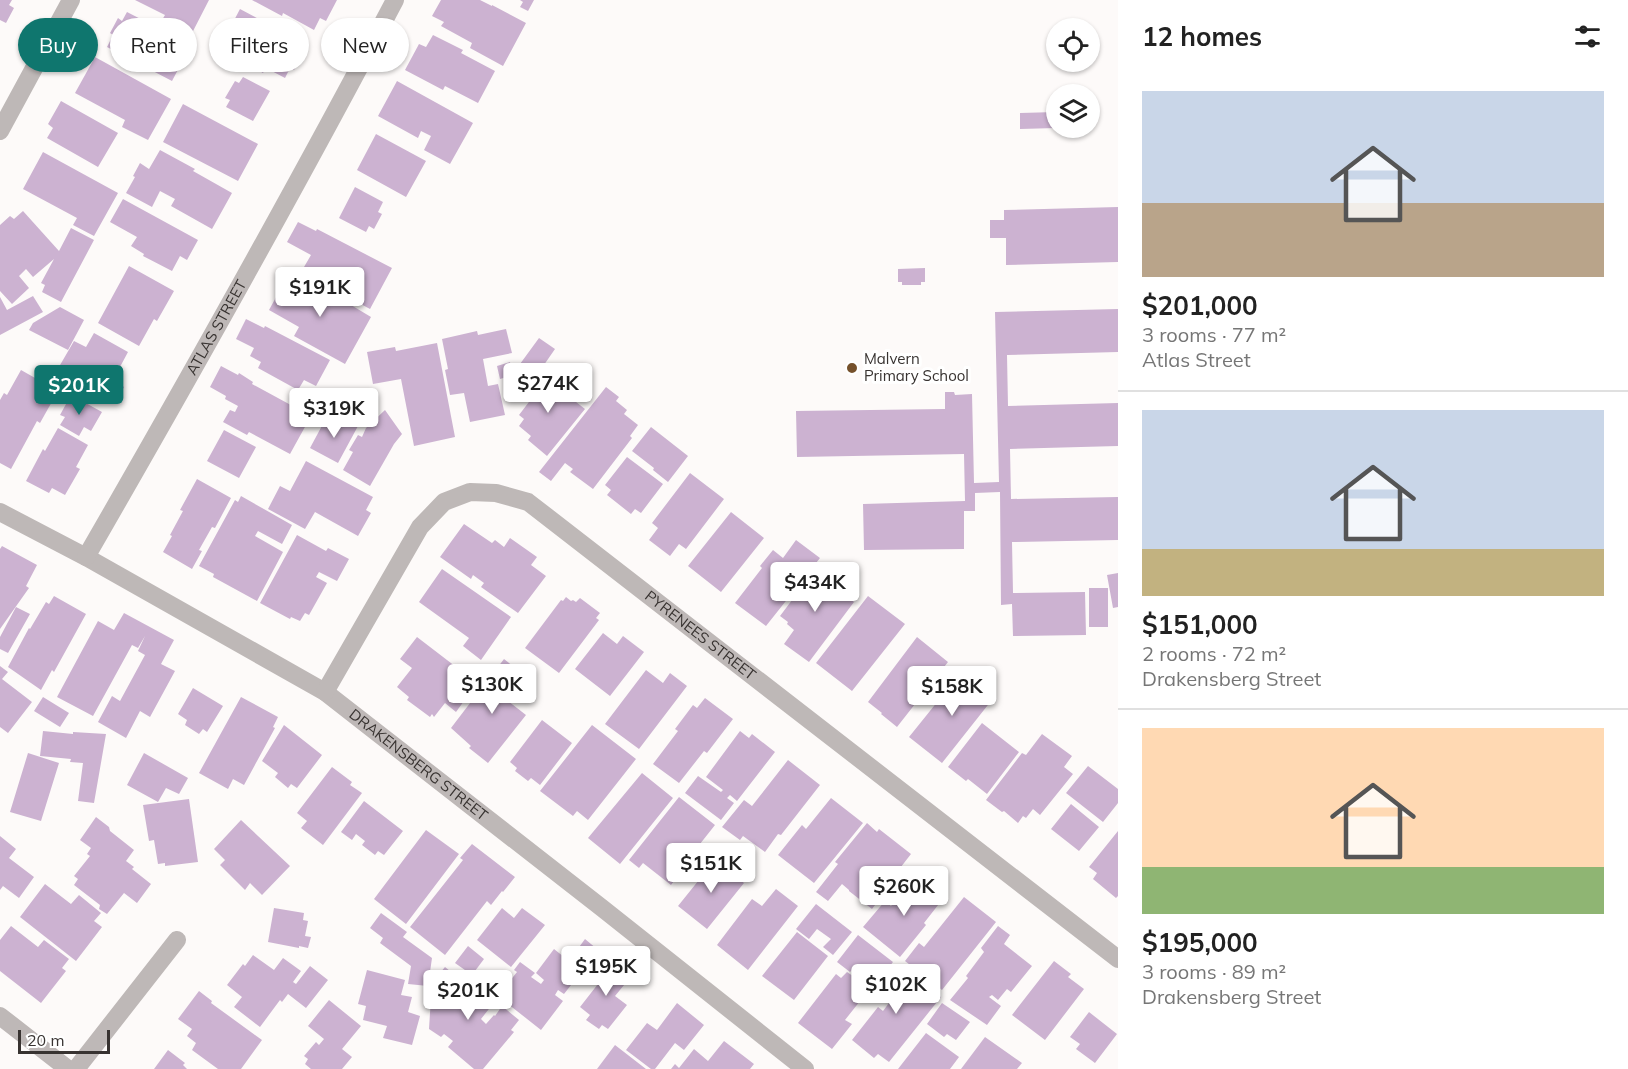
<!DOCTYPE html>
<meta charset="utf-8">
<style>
:root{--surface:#fff;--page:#f2f2f2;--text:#222;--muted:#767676;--line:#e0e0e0;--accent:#0f766e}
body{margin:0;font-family:Mulish,sans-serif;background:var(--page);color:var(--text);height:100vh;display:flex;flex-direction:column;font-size:22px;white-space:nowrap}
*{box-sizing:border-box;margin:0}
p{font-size:20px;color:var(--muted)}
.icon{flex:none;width:33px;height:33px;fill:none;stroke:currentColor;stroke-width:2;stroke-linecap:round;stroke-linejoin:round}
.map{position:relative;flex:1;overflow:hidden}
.details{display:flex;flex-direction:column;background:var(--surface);width:510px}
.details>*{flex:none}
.banner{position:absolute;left:18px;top:18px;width:570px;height:54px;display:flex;gap:12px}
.buttons{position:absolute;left:1046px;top:18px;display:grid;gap:12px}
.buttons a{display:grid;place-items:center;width:54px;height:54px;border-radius:50%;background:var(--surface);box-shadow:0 2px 4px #0004;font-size:30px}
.scale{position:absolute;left:18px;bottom:15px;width:92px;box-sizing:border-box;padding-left:6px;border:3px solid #383331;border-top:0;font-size:16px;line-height:21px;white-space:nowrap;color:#383331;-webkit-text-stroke:4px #fff;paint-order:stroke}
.price{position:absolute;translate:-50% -51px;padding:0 14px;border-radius:6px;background:#fff;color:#222;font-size:20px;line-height:39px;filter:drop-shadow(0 2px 3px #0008)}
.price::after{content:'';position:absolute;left:50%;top:36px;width:18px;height:14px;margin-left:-9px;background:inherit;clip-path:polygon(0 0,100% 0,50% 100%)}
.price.on{background:var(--accent);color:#fff}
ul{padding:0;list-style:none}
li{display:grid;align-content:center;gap:12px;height:318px;padding:0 24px}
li+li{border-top:2px solid var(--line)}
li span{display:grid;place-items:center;height:186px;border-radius:0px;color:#555}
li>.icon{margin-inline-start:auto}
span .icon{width:108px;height:108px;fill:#fffc;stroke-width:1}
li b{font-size:26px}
h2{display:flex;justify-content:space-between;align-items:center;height:72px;padding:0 24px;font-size:26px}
.chip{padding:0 21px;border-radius:27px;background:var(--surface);box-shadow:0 2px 4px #0004;font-size:21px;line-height:54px}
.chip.on{background:var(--accent);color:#fff}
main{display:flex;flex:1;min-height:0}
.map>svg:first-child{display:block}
.building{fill:#ccb2d1}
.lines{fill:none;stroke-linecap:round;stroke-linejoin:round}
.street{stroke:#beb8b7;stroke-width:18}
.poi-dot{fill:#75502b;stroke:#fff;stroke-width:2}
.labels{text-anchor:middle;stroke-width:6;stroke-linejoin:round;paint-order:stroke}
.street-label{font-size:15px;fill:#383331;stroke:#fff}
.poi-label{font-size:15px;fill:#383331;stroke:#fff;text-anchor:start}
</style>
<main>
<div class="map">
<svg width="1118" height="1069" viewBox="0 0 1118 1069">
<rect width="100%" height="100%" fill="#fdfaf9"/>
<path class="building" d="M0 0H12L9 5 14 8 6 23 0 20Z
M135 0H209L191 35 162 20 165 15Z
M252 0H337L326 21 320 18 314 30 283 13 282 16Z
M441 0H480L492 6V5L526 23 503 66 470 48 472 43 441 26 444 22 432 16Z
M520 0H534L528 11 520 7 523 2Z
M240 9 308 45 294 70 290 68 285 78 266 68 263 73 219 49Z
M127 12 191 45 172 81 107 47 113 35 110 33 118 18 122 21Z
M433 35 463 50 461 53 495 71 478 103 445 86 443 90 405 70 419 44 426 47Z
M95 57 171 99 148 140 122 127 125 120 75 93Z
M243 77 270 91 253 121 226 107 230 100 225 98 235 81 239 83Z
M397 81 473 123 450 164 424 150 431 136 421 131 418 138 378 116Z
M61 101 118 133 98 167 47 138 53 128 48 124Z
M183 104 258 144 238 181 163 142Z
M1056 112V128L1020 129V113Z
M376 134 426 161 406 197 357 170Z
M160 150 195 169 193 171 232 193 212 229 171 206 175 199 160 191 152 207 126 193 135 177 133 176 140 163 149 169Z
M43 152 118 193 94 236 73 225 77 218 23 189Z
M355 187 383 202 378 212 382 214 374 229 369 226 366 232 339 218Z
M123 199 198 240 187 260 180 256 172 271 143 256 144 254 131 246 137 237 110 222Z
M1118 207V262L1006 265V238H990V220H1004V210Z
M23 211 59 251 71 228 94 240 61 302 42 292 45 285 41 283 54 259 33 277 26 269 19 276 29 288 12 304 0 291V225L10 216 14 219Z
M298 222 316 231 317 229 392 268 370 309 344 295 351 283 342 278 338 285 304 267 311 255 287 242Z
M129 266 174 291 157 321 154 319 139 346 98 323Z
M925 268V282H921V285H902V282H898V269Z
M285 274 291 278 292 276 344 304 346 302 371 317 345 364 294 336 299 327 269 310 280 290 277 288Z
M33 296 43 312 0 335V297L7 310Z
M60 307 84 320 68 350 29 330 33 323Z
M1118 309V352L1007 355 1008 406 1118 403V446L1010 449 1011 499 1118 497V540L1012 542 1013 593 1085 592 1086 635 1013 636 1012 604 1001 605 1000 492 975 493V511H964V549L864 550 863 504 965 501 964 454 797 457 796 411 945 409V392H954L955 395 972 394 974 483 999 482 995 312Z
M246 319 264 328 265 326 330 360 316 386 304 380 298 390 258 368 261 362 250 356 254 348 236 339Z
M506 329 512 353 483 359 488 386 498 384 505 415 470 422 464 393 450 395 445 370 448 369 442 339 477 331 478 335Z
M94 333 128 352 113 380 124 387 115 404 56 372 74 341 86 347Z
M539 338 555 349 537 375 520 364Z
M437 343 455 437 414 446 401 379 373 384 367 352 395 347 396 351Z
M510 362 513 375 500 379 497 366Z
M221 366 238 375 239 373 253 382 252 384 311 416 290 454 249 432 247 435 223 422 230 410 235 412 238 406 225 399 226 396 210 387Z
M21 370 58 391 40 423 37 421 11 469 0 463V400L4 393 7 395Z
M539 373 585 409 547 456 528 440 531 436 519 426 524 419 519 415 532 398 525 392Z
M606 387 619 397 616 401 627 410 624 414 638 425 630 436 632 438 593 489 570 472 573 469 565 463 551 481 539 472Z
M71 395 102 412 91 431 84 427 79 436 60 425 65 417 60 415Z
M385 410 402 434 394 444 370 486 343 470 353 452 349 450 358 435 362 437 366 428Z
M340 416 358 426 338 463 310 448 324 422 333 427Z
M651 427 688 456 668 482 653 470 654 468 632 451Z
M58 428 88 445 76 467 80 469 65 495 52 488 49 493 26 481 43 449 45 451Z
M224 430 256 447 239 478 207 461Z
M627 457 663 484 641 513 635 509 631 514 607 495 611 490 605 485Z
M306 461 373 497 366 510 371 513 358 536 315 512 305 529 268 509 280 486 290 491Z
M690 473 724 499 686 549 679 544 670 556 649 540 658 528 652 523Z
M197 479 231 498 215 528 212 527 199 550 202 551 192 569 163 552 172 536 170 535 183 511 180 510Z
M241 496 292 525 282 544 258 531 255 536 283 552 257 601 213 577 214 574 199 566 235 500 238 502Z
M731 512 764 538 721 592 688 566Z
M464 524 492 543 495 540 504 547 510 538 537 557 531 565 546 576 518 613 481 587 484 583 473 575 471 579 440 557Z
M297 535 326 551 328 548 349 559 337 581 319 572 316 577 327 583 309 615 305 613 300 621 291 617 290 619 260 603Z
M796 540 820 558 766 626 735 603 762 568 760 566 773 550 783 558Z
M2 546 37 565 26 586 29 588 0 629V549Z
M820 563 833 573 826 581 854 602 809 662 784 644 794 630 787 624 788 622 780 616Z
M442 569 511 617 481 660 463 646 469 638 419 602Z
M1118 573V607L1113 608 1107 575Z
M1089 588H1108V627H1089Z
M54 596 86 614 54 672 52 670 41 690 8 667 29 628 30 629 46 602 49 604Z
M868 596 905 624 852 691 816 663Z
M566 597 571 601 573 600 576 602 580 598 600 613 596 618 599 620 559 673 525 648 561 600 563 601Z
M16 607 30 614 8 653 0 649V637Z
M124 613 174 640 161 664 175 671 150 717 140 711 126 738 98 722 112 696 120 701 145 655 138 651 145 636 138 648 132 645 93 716 57 697 98 621 114 630Z
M603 633 617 644 623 636 644 652 610 696 575 669Z
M417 637 477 683 456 712 445 703 434 717 432 714 430 717 407 700 409 697 397 687 412 668 400 659Z
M917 637 948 662 897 727 881 714 882 713 868 702Z
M504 659 527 677 508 701 526 715 488 763 469 748 471 746 451 728 480 690 498 705 506 693 488 680Z
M0 666 8 672 2 679 32 702 8 733 0 727Z
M646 670 663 683 670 673 687 686 639 749 605 724Z
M963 670 995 696 942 763 909 737Z
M193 688 223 706 207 732 203 729 199 734 185 725 187 720 178 714Z
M43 697 69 713 60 727 34 711Z
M241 697 278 717 273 727 275 728 244 785 233 779 228 789 199 773Z
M705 698 733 719 707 753 704 751 679 783 653 764 678 731 675 729 693 705 697 708Z
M542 720 572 743 540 785 531 778 528 781 515 771 517 768 510 762Z
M982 723 1019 752 987 794 968 779 966 781 948 767Z
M284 725 322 755 297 788 291 784 288 788 275 777 278 773 262 761Z
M592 725 636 759 588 820 577 811 573 816 540 791Z
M43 731 73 734V732L106 734 94 803 78 801 83 763 70 762 71 759 40 756Z
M740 731 749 738 752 734 775 752 737 801 730 795 727 798 734 803 721 820 685 793 698 776 721 792 723 790 706 777Z
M1042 734 1072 756 1064 767 1073 774 1040 815 1033 809 1026 818 1023 816 1018 823 1004 811 1002 812 986 800 1022 753 1026 755Z
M28 753 59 763 41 821 10 812Z
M144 753 188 778 179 794 166 788 158 802 127 785Z
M788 760 820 785 781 835 778 834 765 852 743 836 740 840 722 827 744 800 752 806Z
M1088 766 1118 789V803L1103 822 1066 793Z
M332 767 352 782 350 785 362 793 323 845 301 828 307 821 297 813Z
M642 773 673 798 620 864 588 838Z
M679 797 715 825 696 849 693 847 687 854 685 857 690 860 671 885 643 863 639 868 629 860Z
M831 798 863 823 814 883 778 855 802 825 806 829Z
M189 799 198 862 165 866V863L158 864 154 840 149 841 143 805Z
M364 801 403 831 384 855 378 851 375 855 362 845 365 841 356 834 352 840 341 832Z
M1071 804 1099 827 1079 851 1051 829Z
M96 817 109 827 110 831 134 850 126 861 134 867 132 869 151 884 137 903 124 893 107 914 99 909 100 905 74 885 78 879 74 876 90 856 87 854 91 848 80 840Z
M241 820 290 866 262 895 250 883 245 890 220 865 225 860 214 849Z
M867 823 877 832 879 829 911 854 883 890 885 892 872 909 849 891V890L842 884 828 901 816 892 838 864 835 862Z
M426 830 459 854 406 924 374 899Z
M1118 831V896L1116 898 1093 879 1097 873 1089 867Z
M0 836 16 849 9 858 34 877 19 898 3 886 0 890Z
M472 844 515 877 503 892 502 891 491 905 487 901 445 955 410 927 463 860 460 858Z
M715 860 744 883 707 929 678 906Z
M915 877 942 900 924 923 926 925 900 957 863 927 885 901 891 906Z
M45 884 71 904 79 895 101 913 94 921 102 927 76 961 20 917Z
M776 889 798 906 748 970 717 945 752 899 762 906Z
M964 897 996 922 942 990 905 961 919 943 924 947Z
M816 904 852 932 833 955 823 947 831 939 817 929 809 939 796 929Z
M274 908 304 913 303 920 308 921 305 936 311 937 308 948 299 946V948L268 942Z
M502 908 514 918 522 908 545 925 511 967 477 940Z
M381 913 407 932 403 937 432 958 428 986 408 984 411 966 380 943 383 938 370 928Z
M11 926 38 947 44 940 69 959 62 968 66 971 41 1003 0 971V940Z
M998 926 1010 935 1004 944 1032 966 1011 992 1007 989 998 1000 992 995 989 997 1001 1006 987 1025 950 1000 968 978 966 976 984 952 981 948Z
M797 932 828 956 794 1000 762 976Z
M858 935 893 962 875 985 854 968 850 972 837 962Z
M585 939 603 954 587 974 582 971 564 994 558 990 555 995 563 1001 541 1030 498 996 517 972 514 970 520 962 535 973 531 977 541 984 544 980 536 973 554 949 569 961Z
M468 946 484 959 472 975 455 963Z
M253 955 274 970 283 958 301 971 293 982 296 984 310 966 328 980 306 1008 288 994 282 1002 280 1000 260 1027 234 1007 242 997 227 985 243 964 245 966Z
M607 961 629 979 615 996 627 1005 608 1029 602 1025 599 1029 586 1020 590 1015 580 1007 598 984 593 979Z
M1054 961 1071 974 1068 977 1084 989 1045 1040 1012 1015Z
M899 965 941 997 889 1062 878 1054 874 1058 852 1040 878 1007 883 1011 889 1003 877 993Z
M445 967 492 1005 481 1019 486 1024 494 1015 495 1016 502 1006 519 1020 511 1030 514 1032 483 1069H474L448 1047 453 1041 444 1034 441 1037 429 1029 431 997 441 985 434 980Z
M367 970 405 980 401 995 412 997 408 1012 420 1016 412 1045 383 1038 387 1026 363 1020 366 1006 358 1004Z
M847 972 860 981 855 988 864 996 845 1020 852 1024 832 1049 798 1023 836 974 841 978Z
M199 991 212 1001 211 1003 262 1040 241 1069H218L192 1050 196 1043 187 1036 192 1029 178 1019Z
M329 1000 361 1026 342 1049 352 1057 342 1069H311L305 1064 308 1059 304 1056 316 1042 319 1045 324 1039 308 1026Z
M677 1003 704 1025 684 1050 675 1043 655 1069H651L626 1050 647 1023 657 1030Z
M942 1003 970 1022 956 1040 947 1034 944 1037 927 1024Z
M1089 1012 1117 1034 1095 1063 1076 1049 1080 1044 1070 1037Z
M926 1033 959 1057 950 1069H898Z
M985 1037 1022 1063 1017 1069H961Z
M724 1041 754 1064 750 1069H671L675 1064 679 1068 694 1049 708 1061Z
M615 1045 646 1069H597Z
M168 1050 185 1063 183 1065 187 1069H154Z"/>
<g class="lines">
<g class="street">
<path d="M0 131 71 0"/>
<path id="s1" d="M0 512 86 557 325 692 602 908 805 1069"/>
<path id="s2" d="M86 557C192 373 296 188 395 0"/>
<path id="s3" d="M325 692 420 527 444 502 470 492 496 493 528 502 1118 959"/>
<path d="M0 1016 68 1069"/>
<path d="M76 1069 177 940"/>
</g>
</g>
<circle class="poi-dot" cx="852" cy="368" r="6"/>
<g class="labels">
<g class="street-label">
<text dy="5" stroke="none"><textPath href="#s2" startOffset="264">ATLAS STREET</textPath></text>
<text dy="5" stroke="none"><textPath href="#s3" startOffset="530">PYRENEES STREET</textPath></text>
<text dy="5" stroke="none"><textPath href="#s1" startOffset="490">DRAKENSBERG STREET</textPath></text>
</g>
<g class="poi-label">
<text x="864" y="364">Malvern<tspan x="864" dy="17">Primary School</tspan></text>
</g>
</g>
</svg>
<div class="buttons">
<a><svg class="icon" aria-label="locate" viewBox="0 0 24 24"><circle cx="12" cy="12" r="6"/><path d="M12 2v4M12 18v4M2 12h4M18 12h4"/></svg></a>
<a><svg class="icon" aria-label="layers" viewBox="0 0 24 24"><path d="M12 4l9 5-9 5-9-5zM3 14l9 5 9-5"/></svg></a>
</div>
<div class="scale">20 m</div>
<b class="price" style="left:320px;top:318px">$191K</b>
<b class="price" style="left:548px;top:414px">$274K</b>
<b class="price on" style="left:79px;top:416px">$201K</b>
<b class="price" style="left:334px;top:439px">$319K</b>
<b class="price" style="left:815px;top:613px">$434K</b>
<b class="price" style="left:492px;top:715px">$130K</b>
<b class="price" style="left:952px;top:717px">$158K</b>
<b class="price" style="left:711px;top:894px">$151K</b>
<b class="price" style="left:904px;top:917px">$260K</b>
<b class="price" style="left:606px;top:997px">$195K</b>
<b class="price" style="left:896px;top:1015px">$102K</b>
<b class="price" style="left:468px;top:1021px">$201K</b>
<div class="banner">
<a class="chip on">Buy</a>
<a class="chip">Rent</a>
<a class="chip">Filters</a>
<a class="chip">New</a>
</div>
</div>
<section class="details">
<h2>12 homes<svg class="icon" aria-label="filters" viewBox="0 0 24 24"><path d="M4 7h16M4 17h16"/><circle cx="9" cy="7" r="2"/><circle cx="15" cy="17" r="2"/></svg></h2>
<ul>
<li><span style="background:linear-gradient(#c9d6e8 60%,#b9a48a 0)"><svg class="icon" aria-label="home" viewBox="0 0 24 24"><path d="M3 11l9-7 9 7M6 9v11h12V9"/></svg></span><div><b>$201,000</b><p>3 rooms · 77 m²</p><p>Atlas Street</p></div></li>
<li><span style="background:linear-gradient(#c9d6e8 75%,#c2b280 0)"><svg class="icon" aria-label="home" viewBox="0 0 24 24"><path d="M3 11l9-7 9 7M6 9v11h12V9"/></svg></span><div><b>$151,000</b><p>2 rooms · 72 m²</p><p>Drakensberg Street</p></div></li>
<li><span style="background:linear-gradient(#ffd9b3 75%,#8fb573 0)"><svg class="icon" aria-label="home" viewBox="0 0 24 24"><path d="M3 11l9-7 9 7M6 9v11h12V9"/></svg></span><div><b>$195,000</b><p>3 rooms · 89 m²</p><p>Drakensberg Street</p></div></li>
</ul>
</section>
</main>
